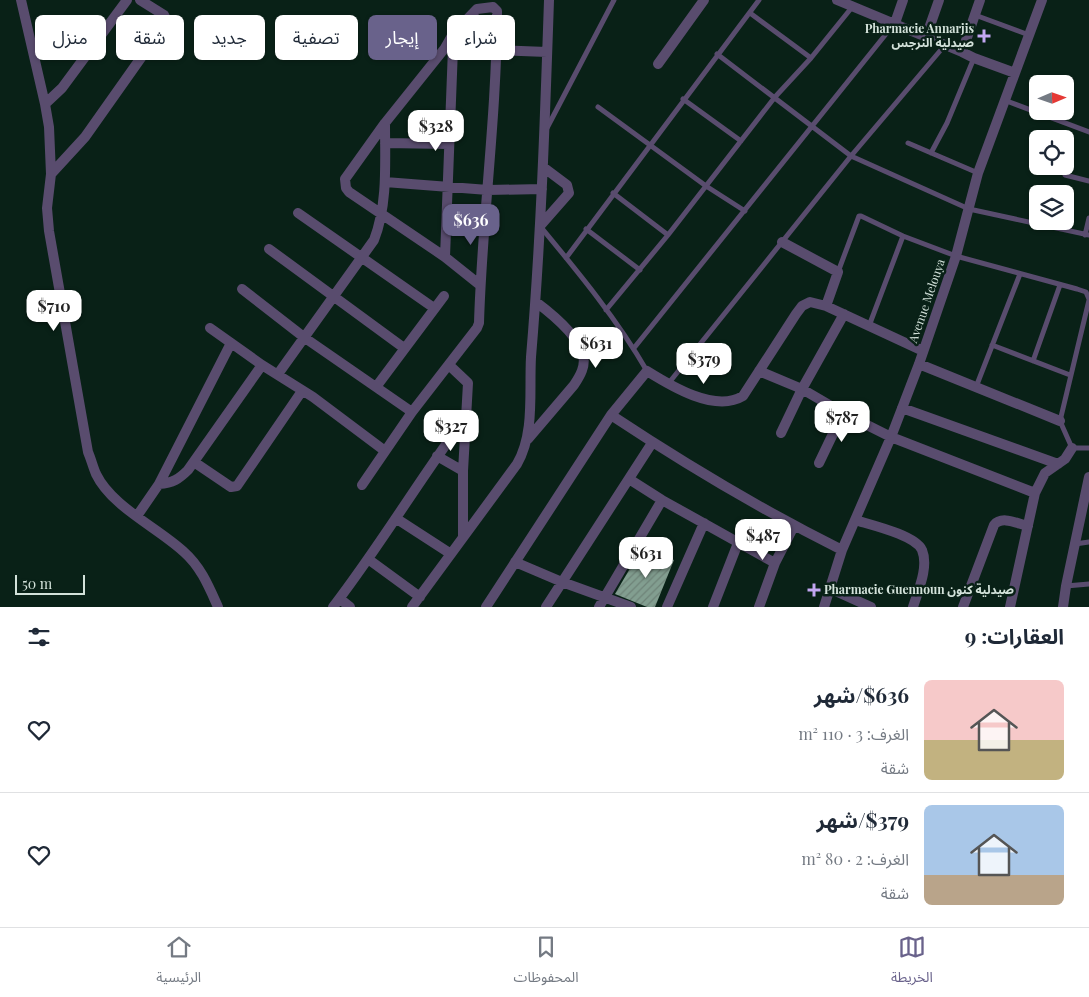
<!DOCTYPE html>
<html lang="ar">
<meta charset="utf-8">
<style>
:root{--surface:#fff;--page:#f2f2f3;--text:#1f2937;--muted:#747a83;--line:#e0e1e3;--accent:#69628b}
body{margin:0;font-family:"Playfair Display","Noto Sans Arabic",serif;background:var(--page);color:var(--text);direction:rtl;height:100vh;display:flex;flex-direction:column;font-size:19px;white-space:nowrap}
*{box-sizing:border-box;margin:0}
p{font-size:16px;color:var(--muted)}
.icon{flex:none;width:28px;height:28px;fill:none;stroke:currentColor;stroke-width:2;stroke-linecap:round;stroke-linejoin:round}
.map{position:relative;height:607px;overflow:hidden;direction:ltr}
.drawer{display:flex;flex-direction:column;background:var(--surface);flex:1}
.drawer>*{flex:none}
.guide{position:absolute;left:15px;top:15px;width:500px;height:45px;direction:rtl;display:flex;gap:10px}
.needle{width:32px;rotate:88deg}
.tools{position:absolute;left:1029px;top:75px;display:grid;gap:10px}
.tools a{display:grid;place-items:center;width:45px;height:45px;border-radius:8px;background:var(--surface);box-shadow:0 1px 4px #0004;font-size:25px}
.scale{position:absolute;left:15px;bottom:12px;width:70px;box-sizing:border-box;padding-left:5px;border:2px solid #d3e2da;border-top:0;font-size:14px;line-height:18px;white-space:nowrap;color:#d3e2da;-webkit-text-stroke:4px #092117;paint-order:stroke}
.price{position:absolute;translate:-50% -42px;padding:0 11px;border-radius:10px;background:#fff;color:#222;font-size:16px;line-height:32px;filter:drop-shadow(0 1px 2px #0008)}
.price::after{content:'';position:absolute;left:50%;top:30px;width:15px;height:11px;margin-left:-8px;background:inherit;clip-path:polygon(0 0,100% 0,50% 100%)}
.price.selected{background:var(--accent);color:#fff}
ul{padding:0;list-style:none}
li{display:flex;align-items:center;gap:15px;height:125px;padding:0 25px}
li+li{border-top:1px solid var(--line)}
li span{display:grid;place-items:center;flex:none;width:140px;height:100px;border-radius:8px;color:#555}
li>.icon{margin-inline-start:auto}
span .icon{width:60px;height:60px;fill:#fffc;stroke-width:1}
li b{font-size:21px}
h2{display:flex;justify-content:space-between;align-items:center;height:60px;padding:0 25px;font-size:21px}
.pill{padding:0 18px;border-radius:8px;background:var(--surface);box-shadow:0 1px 4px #0004;font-size:18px;line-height:45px}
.pill.selected{background:var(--accent);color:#fff}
.menu{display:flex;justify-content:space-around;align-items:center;height:70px;border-top:1px solid var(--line);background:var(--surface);font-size:14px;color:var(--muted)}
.menu a{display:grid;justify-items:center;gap:2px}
.menu .selected{color:var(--accent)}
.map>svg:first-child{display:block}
.building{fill:url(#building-hatch)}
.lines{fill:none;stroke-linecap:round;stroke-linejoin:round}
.service{stroke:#594c6e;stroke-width:5}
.minor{stroke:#594c6e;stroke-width:10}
.poi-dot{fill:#c3a7f2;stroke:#092117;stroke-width:2}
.labels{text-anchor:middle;stroke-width:5;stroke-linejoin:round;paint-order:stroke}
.poi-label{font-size:12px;font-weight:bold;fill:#d3e2da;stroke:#092117;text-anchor:end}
.street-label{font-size:12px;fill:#d3e2da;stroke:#092117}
</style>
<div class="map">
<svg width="1089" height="607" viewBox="0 0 1089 607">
<defs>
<pattern id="building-hatch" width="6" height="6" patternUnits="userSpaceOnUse" patternTransform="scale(1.25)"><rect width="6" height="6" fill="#829e90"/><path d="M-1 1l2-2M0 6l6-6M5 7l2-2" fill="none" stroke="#6e8378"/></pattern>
</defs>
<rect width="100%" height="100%" fill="#092117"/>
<path class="building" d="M642 548 674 560 655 607H647L615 594Z"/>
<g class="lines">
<path class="service" d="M750 13 811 58
M975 15 1029 35
M717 54 851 156 969 209 1089 235
M683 99 741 141
M1004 100 1089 132
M598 107 706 186 745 211
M547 128 614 0
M908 143 978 173
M931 153 947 123 974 58
M1065 175 1089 181
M613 193 668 235
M540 226C578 272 617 319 647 371
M586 229 640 270
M1085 235 1089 218
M566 258 759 0
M838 272 859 216H861L903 236 956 256 1077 289 1086 292 1089 299
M1089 300 1060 421 1072 448H1089
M606 310 668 235 775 97 811 58 853 6
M869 326 903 236
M992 345 1070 375
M634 348 894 24
M1033 361 1060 285
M668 384 851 156 945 45
M976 387 1020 274
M1075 544 1089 542
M1066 586 1089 584"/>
<path class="minor" d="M21 0 45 104 49 127 51 174 47 208 49 231 88 452C91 459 93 467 96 474 112 507 157 527 184 552 201 567 209 587 218 607
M837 0 962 52 974 58 1015 73
M895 23 903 0
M926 37 939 0
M962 52 980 0
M658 64 704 0
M45 104 62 88 127 0
M385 143 449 144
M51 174 85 137 167 21 164 15 140 0
M385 182 488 190 542 189
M298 213 434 308
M540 226 569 193 567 185 543 167
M782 242 838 272 826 306
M269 249 404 348
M445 257 453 48
M480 285 445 257 349 192 346 188 345 179 385 123 445 48 547 52
M242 289 305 338 412 412
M210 328 262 365 313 397 385 451
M919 364 1060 421
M449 365 468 383 463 471V537
M759 371 802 389 843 413 891 437 1035 493
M278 374 374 240C388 204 385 162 385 123
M376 387 444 296
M902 408 1058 464
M611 415C685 464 762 510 842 550
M781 433 802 389 844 314
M528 439 574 385C580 376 586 366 583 355 578 335 552 314 536 302
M437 456 463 471
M194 462 228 485 231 487 237 486 302 391
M819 463 843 413
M629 479 662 500 775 563
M159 484C173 483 179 479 188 470L262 365
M362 485 412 412 477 328 479 323C482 219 497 115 497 11L493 7 477 9 453 34 445 48
M137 516 159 484 231 343
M397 519 451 554
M855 520C871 525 915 535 922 550 929 567 918 591 913 607
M368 559 420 597
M515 562 562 582 631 607
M831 589 871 607
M340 599 350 607
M333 607C380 546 419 480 465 418
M412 607 517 464C535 433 529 392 531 357 541 238 545 119 549 0
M486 607 611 415 647 371C671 386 715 413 743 396L796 314 802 306 810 302 826 306 923 351
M546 607 652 443
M599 607 662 500
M667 607 704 523
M713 607 738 543
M759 607 775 563 794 526
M824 607 842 550 891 437 919 364 956 256 978 173 1042 0
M963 607 994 525C1002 515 1018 524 1028 526
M1010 607 1035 493 1045 473 1065 459 1072 448
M1063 607 1066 586 1089 477"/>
</g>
<g class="poi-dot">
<path d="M981.5 28.5h5v5h5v5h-5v5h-5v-5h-5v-5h5z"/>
<path d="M811.5 582.5h5v5h5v5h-5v5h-5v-5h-5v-5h5z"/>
</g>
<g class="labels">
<g class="poi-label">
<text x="974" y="33">Pharmacie Annarjis<tspan x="974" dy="14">صيدلية النرجس</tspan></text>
<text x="824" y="594" text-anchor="start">Pharmacie Guennoun صيدلية كنون</text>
</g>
<g class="street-label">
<text transform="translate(927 301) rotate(-71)" y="4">Avenue Melouya</text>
</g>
</g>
</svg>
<div class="tools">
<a><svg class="needle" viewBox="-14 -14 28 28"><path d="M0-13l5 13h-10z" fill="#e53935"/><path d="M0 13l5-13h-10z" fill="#747a83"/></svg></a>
<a><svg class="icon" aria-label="locate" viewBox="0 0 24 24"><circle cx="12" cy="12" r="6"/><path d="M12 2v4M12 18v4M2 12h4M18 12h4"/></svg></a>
<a><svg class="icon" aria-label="layers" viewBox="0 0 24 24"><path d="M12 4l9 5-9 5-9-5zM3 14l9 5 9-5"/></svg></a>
</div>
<div class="scale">50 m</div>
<b class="price" style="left:436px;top:152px">$328</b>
<b class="price selected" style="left:471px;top:246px">$636</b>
<b class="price" style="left:54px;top:332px">$710</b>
<b class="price" style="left:596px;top:369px">$631</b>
<b class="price" style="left:704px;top:385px">$379</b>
<b class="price" style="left:842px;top:443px">$787</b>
<b class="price" style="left:451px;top:452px">$327</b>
<b class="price" style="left:763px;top:561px">$487</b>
<b class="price" style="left:646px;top:579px">$631</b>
<div class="guide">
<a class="pill">شراء</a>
<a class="pill selected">إيجار</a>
<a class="pill">تصفية</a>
<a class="pill">جديد</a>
<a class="pill">شقة</a>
<a class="pill">منزل</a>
</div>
</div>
<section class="drawer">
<h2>العقارات: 9<svg class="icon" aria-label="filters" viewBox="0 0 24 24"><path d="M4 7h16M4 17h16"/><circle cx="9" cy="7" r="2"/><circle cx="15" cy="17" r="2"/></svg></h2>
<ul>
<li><span style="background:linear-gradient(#f6c9c9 60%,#c2b280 0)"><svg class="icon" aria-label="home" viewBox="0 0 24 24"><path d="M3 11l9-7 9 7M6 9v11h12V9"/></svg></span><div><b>$636/شهر</b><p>الغرف: 3 · 110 m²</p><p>شقة</p></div><svg class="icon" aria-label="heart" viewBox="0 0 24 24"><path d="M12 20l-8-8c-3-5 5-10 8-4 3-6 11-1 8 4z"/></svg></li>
<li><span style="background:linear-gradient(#a9c7e8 70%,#b9a48a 0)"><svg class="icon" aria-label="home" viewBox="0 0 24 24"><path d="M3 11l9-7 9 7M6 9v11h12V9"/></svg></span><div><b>$379/شهر</b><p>الغرف: 2 · 80 m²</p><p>شقة</p></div><svg class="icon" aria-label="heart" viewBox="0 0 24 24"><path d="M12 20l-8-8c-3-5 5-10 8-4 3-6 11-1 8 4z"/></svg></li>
</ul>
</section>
<nav class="menu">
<a class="selected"><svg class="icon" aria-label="map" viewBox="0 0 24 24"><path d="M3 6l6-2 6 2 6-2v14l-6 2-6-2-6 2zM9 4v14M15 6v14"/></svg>الخريطة</a>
<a><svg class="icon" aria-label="saved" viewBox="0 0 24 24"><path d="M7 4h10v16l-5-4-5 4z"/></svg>المحفوظات</a>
<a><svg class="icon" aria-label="home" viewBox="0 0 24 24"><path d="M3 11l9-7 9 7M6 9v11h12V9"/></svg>الرئيسية</a>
</nav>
